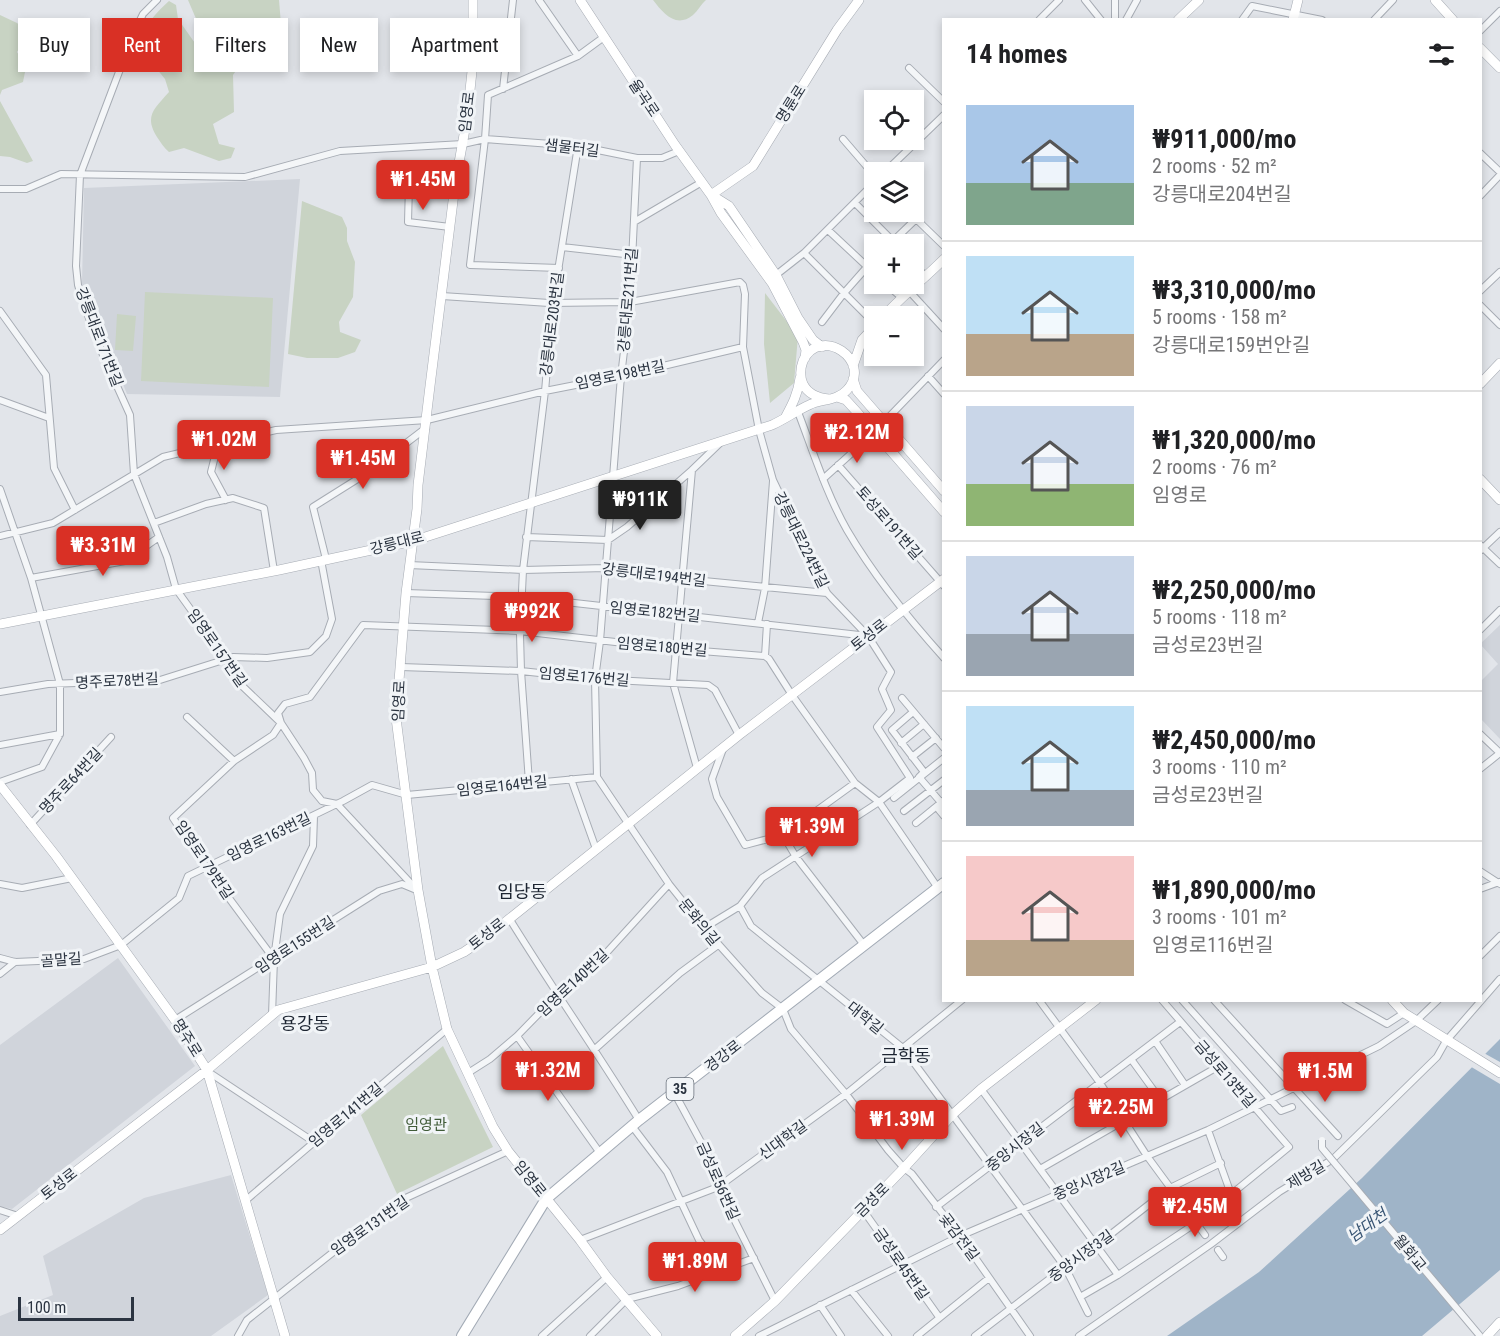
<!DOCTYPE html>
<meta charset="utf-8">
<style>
:root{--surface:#fff;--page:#f6f6f6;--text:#202124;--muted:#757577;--line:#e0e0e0;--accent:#d93025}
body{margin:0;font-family:"Roboto Condensed","Noto Sans KR",sans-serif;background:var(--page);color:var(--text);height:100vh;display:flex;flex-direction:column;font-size:22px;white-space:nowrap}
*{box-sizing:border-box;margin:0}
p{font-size:20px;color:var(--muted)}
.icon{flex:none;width:33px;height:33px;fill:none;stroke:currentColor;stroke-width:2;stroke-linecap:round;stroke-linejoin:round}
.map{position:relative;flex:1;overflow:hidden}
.drawer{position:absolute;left:942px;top:18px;width:540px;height:984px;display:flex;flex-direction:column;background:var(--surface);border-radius:0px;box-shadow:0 3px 9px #0003}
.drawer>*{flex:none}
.top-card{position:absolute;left:18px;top:18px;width:570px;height:54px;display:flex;gap:12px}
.buttons{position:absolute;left:864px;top:90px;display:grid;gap:12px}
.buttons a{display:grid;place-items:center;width:60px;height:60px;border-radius:0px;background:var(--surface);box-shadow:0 3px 9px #0003;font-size:30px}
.scale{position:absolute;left:18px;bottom:15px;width:116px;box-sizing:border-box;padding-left:6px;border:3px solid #2b3441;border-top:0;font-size:16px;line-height:21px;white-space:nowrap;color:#2b3441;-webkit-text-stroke:4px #f1f4f7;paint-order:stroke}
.price{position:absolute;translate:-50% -51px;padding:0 14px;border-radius:6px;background:var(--accent);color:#fff;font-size:20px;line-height:39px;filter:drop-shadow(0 2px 3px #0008)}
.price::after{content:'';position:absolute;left:50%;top:36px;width:18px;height:14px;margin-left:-9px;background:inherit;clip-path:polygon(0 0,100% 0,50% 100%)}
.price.active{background:#222;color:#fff}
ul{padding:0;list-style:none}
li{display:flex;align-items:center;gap:18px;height:150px;padding:0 24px}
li+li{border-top:2px solid var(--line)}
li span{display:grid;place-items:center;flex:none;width:168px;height:120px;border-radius:0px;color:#555}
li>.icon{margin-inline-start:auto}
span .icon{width:72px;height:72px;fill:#fffc;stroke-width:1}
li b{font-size:26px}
h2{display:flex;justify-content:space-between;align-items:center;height:72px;padding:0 24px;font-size:26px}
.tag{padding:0 21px;border-radius:0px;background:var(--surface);box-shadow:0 3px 9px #0003;font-size:21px;line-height:54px}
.tag.active{background:var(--accent);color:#fff}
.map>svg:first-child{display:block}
.built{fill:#d0d4db}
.green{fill:#c8d3c3}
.water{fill:#9fb4c8}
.pier{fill:#e2e5ea}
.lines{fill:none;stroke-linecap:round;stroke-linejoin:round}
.street-casing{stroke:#a7acb4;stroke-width:8}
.secondary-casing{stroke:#a7acb4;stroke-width:10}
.primary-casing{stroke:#a2aab5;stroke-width:12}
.street{stroke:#f4f6f8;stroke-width:6}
.secondary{stroke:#fff;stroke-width:9}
.primary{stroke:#fff;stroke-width:10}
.street-bridge-casing{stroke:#a7acb4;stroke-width:8;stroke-linecap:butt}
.street-bridge{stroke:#f4f6f8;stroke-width:6}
.labels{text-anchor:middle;stroke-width:6;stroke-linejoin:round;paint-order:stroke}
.shield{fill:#f1f4f7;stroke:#666e78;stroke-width:1.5}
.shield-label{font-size:14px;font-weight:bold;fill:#2b3441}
.street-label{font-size:15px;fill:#2b3441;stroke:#f1f4f7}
.park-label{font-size:15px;fill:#415c39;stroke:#f1f4f7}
.water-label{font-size:16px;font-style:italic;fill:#375473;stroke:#f1f4f7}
.quarter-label{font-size:18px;fill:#1d2532;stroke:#f1f4f7}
</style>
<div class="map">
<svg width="1500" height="1336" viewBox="0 0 1500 1336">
<rect width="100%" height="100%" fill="#e2e5ea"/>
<path class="built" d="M300 179 280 397 127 394 82 284 84 188Z
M1500 625V739L1481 719V681L1498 664 1480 644Z
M118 958 195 1066 12 1209 0 1206V1045Z
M231 1175 268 1295 211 1336H0V1316L53 1295 43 1256 144 1198Z"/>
<path class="green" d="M188 0H279L282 36 280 48 263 56 244 59 233 75 234 112 213 124 219 144 235 148 231 158 219 161 184 148 169 152C164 148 161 143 157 137 144 116 154 109 169 92L165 79 156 68 139 71 126 67C139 39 145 22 169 1L176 5 178 19 197 46 210 47V39L200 28Z
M653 0H706C701 4 698 11 693 15 676 29 663 13 653 0Z
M0 15 17 23 29 33 17 52 26 67 23 82 2 90 0 95Z
M0 101 33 161 27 163 10 157 0 156Z
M302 201 342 217 347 228V241L355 262 353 297 339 322 340 332 361 340 355 352 338 358H307L288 354Z
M145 292 273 298 269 387 141 381Z
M765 293 798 336 794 383 770 403 764 344Z
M117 314 136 316 133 351 115 350Z
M443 1046 493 1147 397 1194 361 1115Z"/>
<path class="water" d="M1500 1039V1270L1422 1336H1167L1259 1272 1362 1178Z"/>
<path class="pier" d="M1482 1052 1500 1062V1084L1468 1065Z"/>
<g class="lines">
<g class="street-casing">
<path id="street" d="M157 0 143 14 133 35 80 175 76 266 78 285 84 305 103 355 130 415 134 474 167 557 176 589 227 660 237 681 281 723 304 758 312 773 313 790 322 801 337 804 417 890
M539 0 578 56
M1085 0 1101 20
M1115 0V20
M1039 20 1059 0
M1126 20 1137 0
M1242 20 1252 6 1322 20
M1374 20 1393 0
M1480 31 1500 11
M909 68 944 102
M503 89 513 0
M843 139 874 175
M1480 153 1500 172
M637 158 630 302 621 376 600 641 595 679 597 777 669 884 704 928 762 993 783 1009 791 1029 846 1094 888 1150 904 1168 912 1174 960 1236 1030 1336
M885 172 944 115
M409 185 408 222 450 227
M0 189H26L61 174 245 177 340 151 463 144 485 139 578 146 637 158H662L679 151
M1480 196 1500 175
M855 203 896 244
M909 212 944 246
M634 222 702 182
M828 230 874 273
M890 244 916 219
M562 247 633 255
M804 253 874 323
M914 264 926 277
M559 268 470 265 485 139 488 95 578 56 604 37
M776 275 804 253 874 183
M886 284 901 297
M1480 291 1500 272
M910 292 944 329
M442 296 549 303 630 302 740 282 743 285 745 294 743 347 759 430 773 480 827 593 868 636 891 672 882 689 891 710 877 727 910 778 879 802 762 878 740 906 704 928
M1480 305 1500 325
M0 311 46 375 54 468 75 510
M822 322 844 293 874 259
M928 376 944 394
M0 400 49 418
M798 412C813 451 826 493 847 530 874 576 908 618 944 658
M885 421 944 360
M218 444 211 472 226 500
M838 465 944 586
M692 470 673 683 697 768
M823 479 875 432
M0 489 31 578 60 684V734L42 767 0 782
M154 523 206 504 233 498 264 508 274 571
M0 536 53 523 163 457 276 430 427 420 545 391 621 376 743 347
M526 537 608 540 627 527 692 470 720 443
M1480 545 1500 564
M1481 550 1500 532
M326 559 313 507 367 473 426 428
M409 565 523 570 606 568 683 579 827 593
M31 578 125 561 159 537
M406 593 521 597 868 636
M758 623 765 588 773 481
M1480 630 1500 610
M765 656 767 624
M401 667 521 671 595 679 708 685 715 690 739 735
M0 692 48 684 160 680 233 657 267 658 310 652 326 636 332 619 321 560
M902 698 944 748
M913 712 892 730 924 772 919 777 944 806
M187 717 234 761
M1480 734 1500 753
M901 743 924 724
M0 745 60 734
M723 749 712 779 717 797 745 845 783 835
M912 757 936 738
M1480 769 1500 753
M571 779 596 849
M529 782 521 671 520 634 523 570 545 391 553 302 578 146
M855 783 783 835 796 857 864 945
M894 798 944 758
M944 806 939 810 944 816
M904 811 944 780
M916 823 943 801
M30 825 111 737
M1480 871 1500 884
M0 884 22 888 72 878
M1480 889 1499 882
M740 906 751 926 903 1048 1065 1267 1088 1313
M509 918C551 986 597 1052 639 1120
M1480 956 1500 936
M0 958 15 962 84 959 121 945 179 898 188 876 343 801 372 785 407 795 597 777
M274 959 206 867 173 818 234 761 273 735 281 723 278 713 285 704 310 697 363 625 520 631 676 649 765 656 769 659 792 695 855 783 879 802 938 888
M0 974 15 962
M1039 1000 1100 1083 1147 1156 1205 1235
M1182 1000 1281 1111 1292 1107
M1214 1000 1338 1136
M1345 1000 1387 1024 1404 1013
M272 1015 274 959 280 914 313 846 314 816
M175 1020 379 891 402 884 414 889
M517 1036 600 1153
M1155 1041 1185 1085
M595 1049 680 973 718 945
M1131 1059 1160 1099
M207 1071 314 1142
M468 1073 490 1059 517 1036 557 995 598 962 669 884
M981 1089 1118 1275
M675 1094 708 1155 718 1187 775 1301
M632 1126 667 1172 699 1240 722 1271
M1208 1130 1231 1194
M1040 1169 1219 1066
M245 1201 447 1029
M936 1207 1180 1022
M0 1210 18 1216
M863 1210 939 1317
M580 1240 718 1187 846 1094 962 1000
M1218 1250 1223 1257
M851 1290 888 1336
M1080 1297 1118 1275 1196 1223 1289 1147 1162 1000
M820 1305 841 1336
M238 1336 247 1320 397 1202 508 1151
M542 1336 607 1277
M590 1336 627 1299 678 1286 754 1258
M759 1336 960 1236 1208 1130 1379 1046 1416 1021 1438 1000
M917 1336 989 1278
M975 1336 1065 1267 1097 1245 1170 1188 1221 1163
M1079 1336 1211 1244 1279 1192 1333 1159 1437 1057 1446 1041 1500 979"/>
</g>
<g class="secondary-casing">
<path id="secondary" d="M473 0V62L467 118 455 185 430 386 418 485 417 509 406 593 396 718 418 890 432 967 447 1029 493 1127 508 1151 580 1240 607 1277 657 1336
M580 0 675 145 711 195 721 213 772 283 803 342 806 350 805 358
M1435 0 1453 20
M1178 20 1199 0
M1293 20 1298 0
M1480 48 1500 68
M711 195 753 166 837 30 859 0
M713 196 729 206 776 275 798 318 813 340 822 347
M884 316C902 296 924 279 944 259
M853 366 862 340 874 327
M853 379 857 391 944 491
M1480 384 1500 363
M837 397 846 400 856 411 944 512
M785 418C792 405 798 394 800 378
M1480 479 1500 500
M0 624 279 570 413 541 772 425C785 419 796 411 809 405 821 399 837 401 847 390 874 361 820 324 803 361 800 369 800 377 803 384 808 394 818 398 829 399
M0 785 56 856 175 1020 207 1070 285 1336
M1392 1000 1404 1013 1500 1073
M0 1230 207 1070 278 1010 432 967 464 952 488 936 739 735 944 579
M735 1336 775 1301 904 1168 953 1114 981 1089 1096 1000
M1487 1336 1500 1322"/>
</g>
<g class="primary-casing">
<path id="primary" d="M462 1336 546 1199 639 1120 944 883"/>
</g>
<use href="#street" class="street"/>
<use href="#secondary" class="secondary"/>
<use href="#primary" class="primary"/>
<g class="street-bridge-casing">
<path id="street-bridge" d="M1322 1140V1148L1480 1336"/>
</g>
<use href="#street-bridge" class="street-bridge"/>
</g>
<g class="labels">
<rect class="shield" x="666.5" y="1078" width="27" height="22" rx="4.5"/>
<g class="shield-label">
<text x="680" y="1094">35</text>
</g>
<g class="street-label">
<text transform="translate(644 98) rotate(56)" y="5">율곡로</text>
<text transform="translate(791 104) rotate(-58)" y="5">명륜로</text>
<text transform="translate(467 112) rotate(-83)" y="5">임영로</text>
<text transform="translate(572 148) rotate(7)" y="5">샘물터길</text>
<text transform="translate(628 300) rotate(-85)" y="5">강릉대로211번길</text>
<text transform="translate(552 324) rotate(-83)" y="5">강릉대로203번길</text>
<text transform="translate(99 337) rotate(69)" y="5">강릉대로171번길</text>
<text transform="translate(620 375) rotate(-12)" y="5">임영로198번길</text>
<text transform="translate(889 523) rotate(49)" y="5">토성로191번길</text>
<text transform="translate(801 540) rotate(64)" y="5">강릉대로224번길</text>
<text transform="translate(397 543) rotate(-14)" y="5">강릉대로</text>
<text transform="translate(654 575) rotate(7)" y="5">강릉대로194번길</text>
<text transform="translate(655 612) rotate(6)" y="5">임영로182번길</text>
<text transform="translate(869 635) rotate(-38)" y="5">토성로</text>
<text transform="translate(662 647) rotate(5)" y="5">임영로180번길</text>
<text transform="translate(217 648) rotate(55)" y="5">임영로157번길</text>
<text transform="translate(584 677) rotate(5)" y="5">임영로176번길</text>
<text transform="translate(117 681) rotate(-3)" y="5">명주로78번길</text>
<text transform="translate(399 701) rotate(-87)" y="5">임영로</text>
<text transform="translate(71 781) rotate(-47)" y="5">명주로64번길</text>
<text transform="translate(502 786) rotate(-6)" y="5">임영로164번길</text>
<text transform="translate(269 837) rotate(-26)" y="5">임영로163번길</text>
<text transform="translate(204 860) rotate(56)" y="5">임영로179번길</text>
<text transform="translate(699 922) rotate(51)" y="5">문화의길</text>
<text transform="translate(487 934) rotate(-38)" y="5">토성로</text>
<text transform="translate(295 945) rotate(-33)" y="5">임영로155번길</text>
<text transform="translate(61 960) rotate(-4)" y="5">골말길</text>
<text transform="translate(573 983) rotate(-43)" y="5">임영로140번길</text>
<text transform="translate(865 1018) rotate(39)" y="5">대학길</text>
<text transform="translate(187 1038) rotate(58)" y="5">명주로</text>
<text transform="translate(723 1056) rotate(-38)" y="5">경강로</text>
<text transform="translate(1225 1074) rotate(49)" y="5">금성로13번길</text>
<text transform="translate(346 1115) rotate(-40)" y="5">임영로141번길</text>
<text transform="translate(783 1140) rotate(-36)" y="5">신대학길</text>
<text transform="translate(1015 1147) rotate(-38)" y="5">중앙시장길</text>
<text transform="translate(1306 1175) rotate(-31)" y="5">제방길</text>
<text transform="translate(530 1179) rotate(51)" y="5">임영로</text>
<text transform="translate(718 1181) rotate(66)" y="5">금성로56번길</text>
<text transform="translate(1089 1181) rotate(-23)" y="5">중앙시장2길</text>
<text transform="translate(59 1184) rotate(-38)" y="5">토성로</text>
<text transform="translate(872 1200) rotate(-45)" y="5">금성로</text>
<text transform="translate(370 1226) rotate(-35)" y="5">임영로131번길</text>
<text transform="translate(959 1237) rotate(53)" y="5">곶감전길</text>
<text transform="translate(1410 1253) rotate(50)" y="5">월화교</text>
<text transform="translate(1081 1256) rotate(-36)" y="5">중앙시장3길</text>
<text transform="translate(901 1264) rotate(55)" y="5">금성로45번길</text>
</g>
<g class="park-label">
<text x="426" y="1130">임영관</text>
</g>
<g class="water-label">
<text transform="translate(1367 1225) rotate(-36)" y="6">남대천</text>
</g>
<g class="quarter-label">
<text x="522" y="898">임당동</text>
<text x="305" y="1030">용강동</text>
<text x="906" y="1062">금학동</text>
</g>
</g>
</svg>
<div class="buttons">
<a><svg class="icon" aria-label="locate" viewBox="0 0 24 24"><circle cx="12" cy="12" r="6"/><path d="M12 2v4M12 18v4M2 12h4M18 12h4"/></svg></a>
<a><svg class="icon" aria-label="layers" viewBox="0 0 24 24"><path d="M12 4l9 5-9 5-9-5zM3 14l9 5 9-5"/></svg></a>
<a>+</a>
<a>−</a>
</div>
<div class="scale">100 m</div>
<b class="price" style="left:423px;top:211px">₩1.45M</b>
<b class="price" style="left:857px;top:464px">₩2.12M</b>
<b class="price" style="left:224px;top:471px">₩1.02M</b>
<b class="price" style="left:363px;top:490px">₩1.45M</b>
<b class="price active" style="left:640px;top:531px">₩911K</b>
<b class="price" style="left:103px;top:577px">₩3.31M</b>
<b class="price" style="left:532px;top:643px">₩992K</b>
<b class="price" style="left:812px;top:858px">₩1.39M</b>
<b class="price" style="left:548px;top:1102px">₩1.32M</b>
<b class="price" style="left:1325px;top:1103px">₩1.5M</b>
<b class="price" style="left:1121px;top:1139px">₩2.25M</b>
<b class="price" style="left:902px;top:1151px">₩1.39M</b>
<b class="price" style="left:1195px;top:1238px">₩2.45M</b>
<b class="price" style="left:695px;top:1293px">₩1.89M</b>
<div class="top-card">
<a class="tag">Buy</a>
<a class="tag active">Rent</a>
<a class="tag">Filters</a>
<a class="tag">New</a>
<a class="tag">Apartment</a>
</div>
<section class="drawer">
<h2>14 homes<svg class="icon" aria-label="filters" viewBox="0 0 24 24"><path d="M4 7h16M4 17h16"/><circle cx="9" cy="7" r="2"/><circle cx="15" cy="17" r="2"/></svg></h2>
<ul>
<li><span style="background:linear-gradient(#a9c7e8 65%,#7fa58c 0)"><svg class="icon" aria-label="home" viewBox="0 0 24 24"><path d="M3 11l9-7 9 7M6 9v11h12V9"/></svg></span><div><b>₩911,000/mo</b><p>2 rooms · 52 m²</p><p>강릉대로204번길</p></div></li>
<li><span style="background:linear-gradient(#bfe0f5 65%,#b9a48a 0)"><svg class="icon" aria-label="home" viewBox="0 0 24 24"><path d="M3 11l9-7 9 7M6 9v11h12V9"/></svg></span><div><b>₩3,310,000/mo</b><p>5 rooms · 158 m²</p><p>강릉대로159번안길</p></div></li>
<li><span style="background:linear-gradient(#c9d6e8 65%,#8fb573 0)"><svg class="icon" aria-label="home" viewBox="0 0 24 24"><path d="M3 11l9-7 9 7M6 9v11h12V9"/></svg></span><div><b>₩1,320,000/mo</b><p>2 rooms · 76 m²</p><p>임영로</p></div></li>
<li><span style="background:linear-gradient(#c9d6e8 65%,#9aa5b1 0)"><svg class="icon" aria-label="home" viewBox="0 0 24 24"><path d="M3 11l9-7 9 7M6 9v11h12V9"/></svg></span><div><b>₩2,250,000/mo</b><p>5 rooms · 118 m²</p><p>금성로23번길</p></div></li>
<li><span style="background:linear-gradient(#bfe0f5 70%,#9aa5b1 0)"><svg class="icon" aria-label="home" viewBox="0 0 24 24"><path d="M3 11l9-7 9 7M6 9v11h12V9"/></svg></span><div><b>₩2,450,000/mo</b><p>3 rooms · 110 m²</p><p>금성로23번길</p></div></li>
<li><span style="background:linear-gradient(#f6c9c9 70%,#b9a48a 0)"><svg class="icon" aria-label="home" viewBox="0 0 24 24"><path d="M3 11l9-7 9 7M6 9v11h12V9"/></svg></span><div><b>₩1,890,000/mo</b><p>3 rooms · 101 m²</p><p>임영로116번길</p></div></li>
</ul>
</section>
</div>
